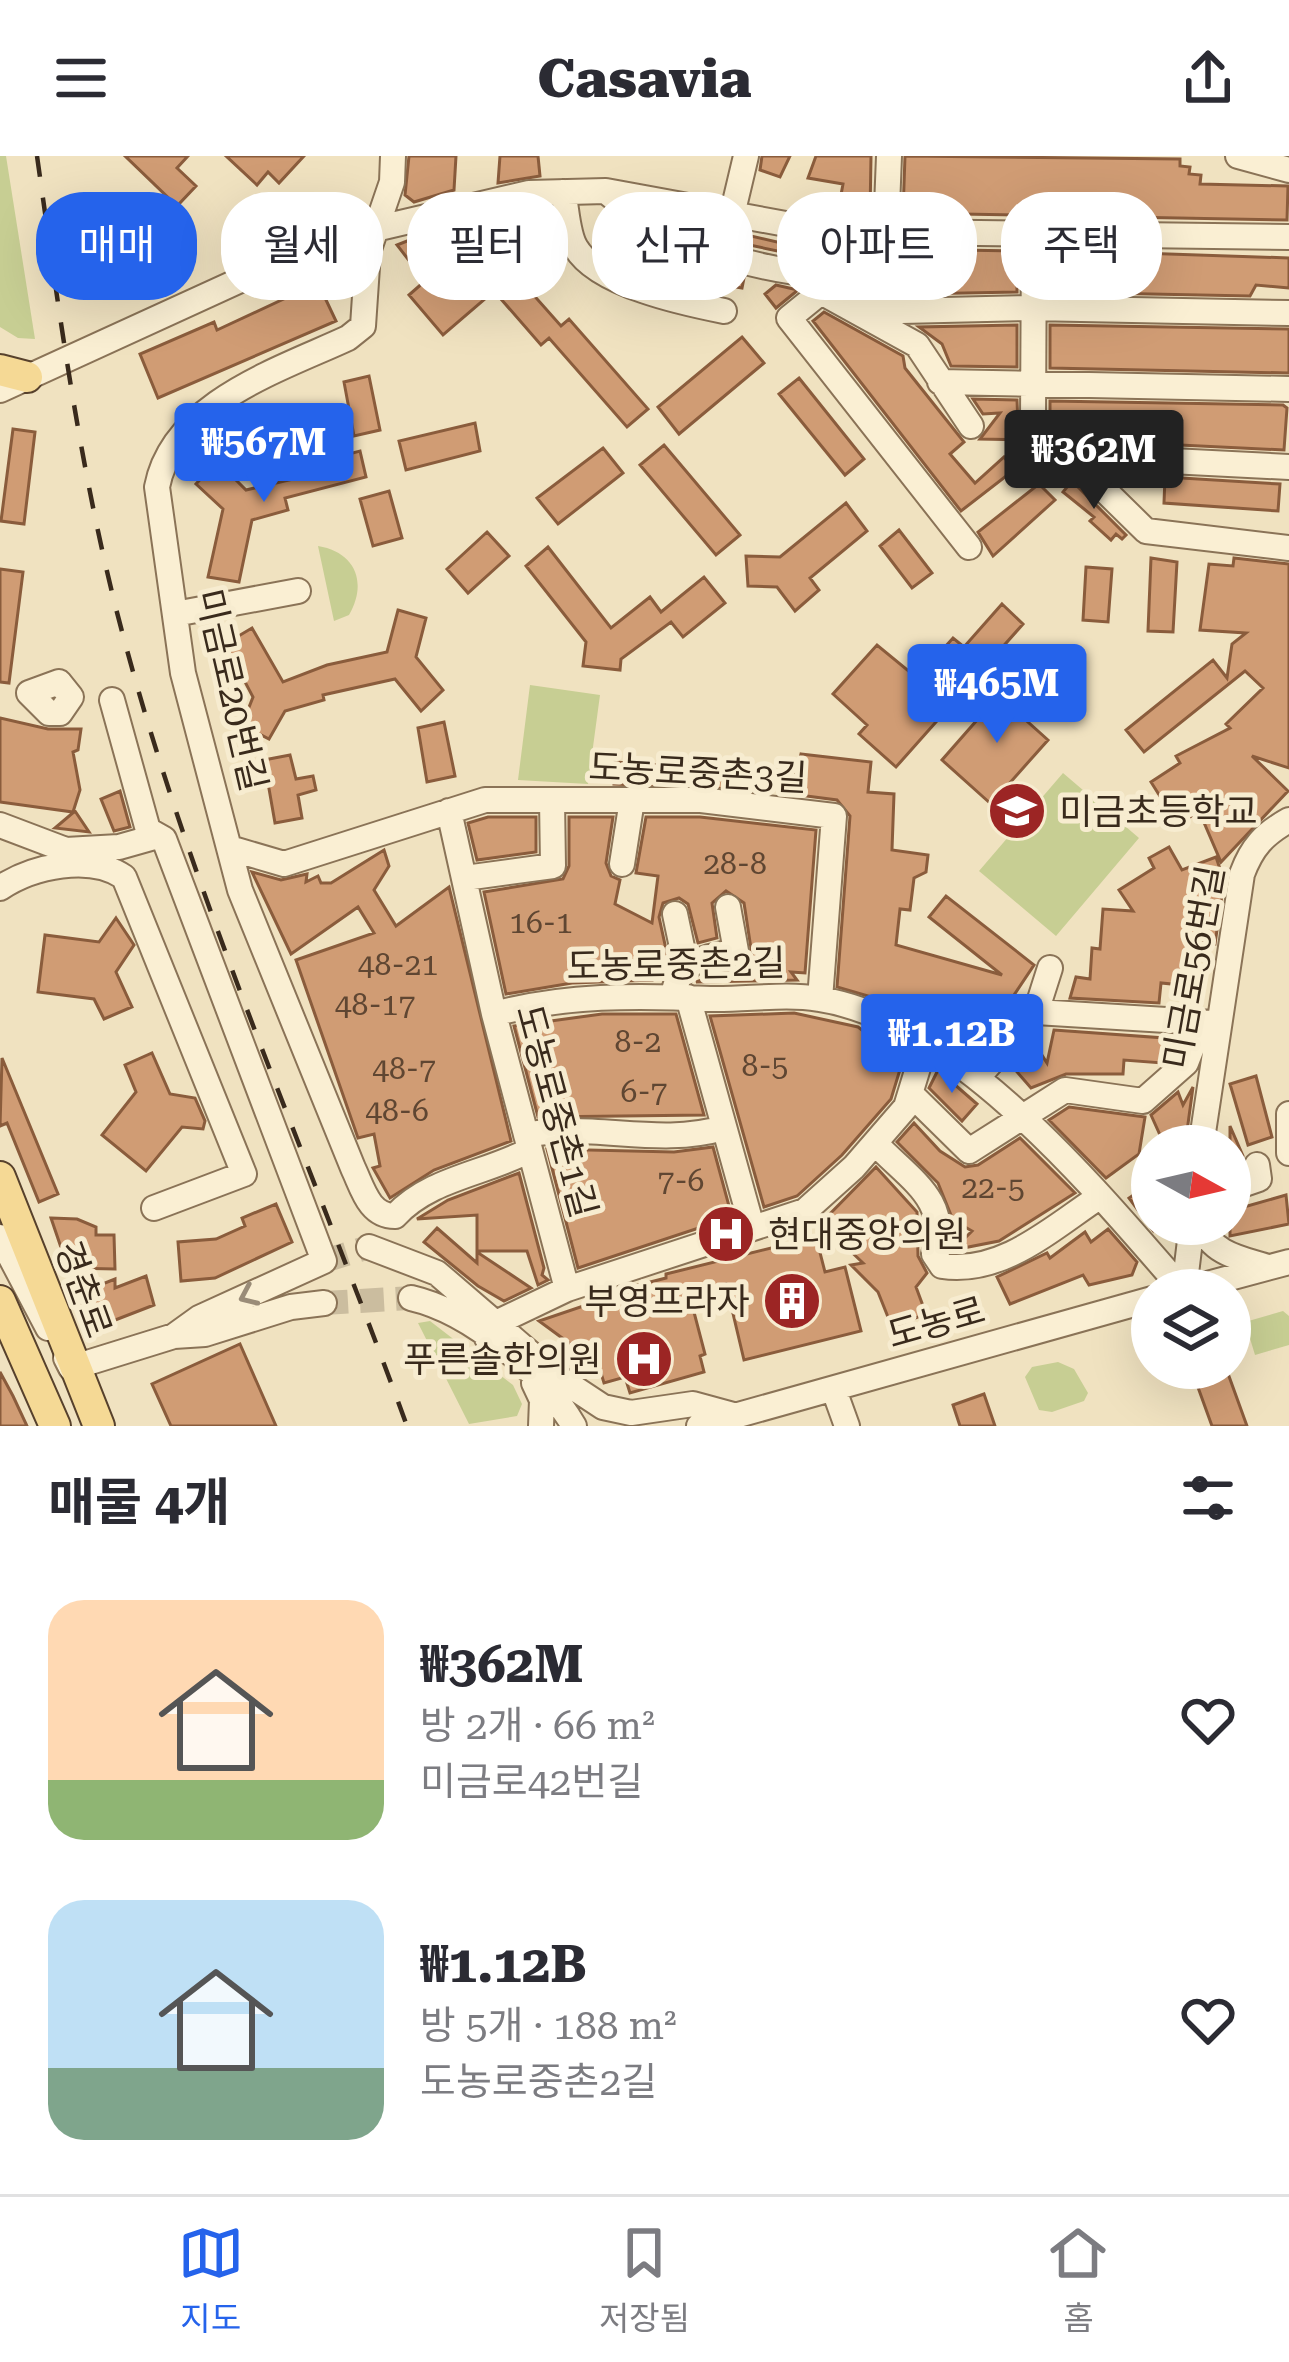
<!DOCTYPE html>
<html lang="ko">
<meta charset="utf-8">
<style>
:root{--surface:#fff;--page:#f2f2f3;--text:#2b2b33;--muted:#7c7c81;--line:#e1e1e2;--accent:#2563eb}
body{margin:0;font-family:"Roboto Serif","Noto Sans KR",serif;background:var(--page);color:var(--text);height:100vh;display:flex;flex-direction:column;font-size:45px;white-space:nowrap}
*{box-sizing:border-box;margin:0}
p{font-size:39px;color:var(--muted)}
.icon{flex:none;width:66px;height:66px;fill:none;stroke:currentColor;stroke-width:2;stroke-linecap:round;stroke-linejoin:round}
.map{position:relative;height:1270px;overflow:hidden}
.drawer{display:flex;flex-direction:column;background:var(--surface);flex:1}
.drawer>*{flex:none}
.hud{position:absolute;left:36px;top:36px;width:1218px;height:108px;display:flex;gap:24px}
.needle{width:78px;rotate:98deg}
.fabs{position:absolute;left:1131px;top:969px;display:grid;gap:24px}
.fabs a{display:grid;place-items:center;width:120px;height:120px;border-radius:50%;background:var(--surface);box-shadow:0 12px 48px #0002;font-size:60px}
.price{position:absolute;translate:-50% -102px;padding:0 27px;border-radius:12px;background:var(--accent);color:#fff;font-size:39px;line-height:78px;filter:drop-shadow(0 3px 6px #0008)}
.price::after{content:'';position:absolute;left:50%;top:72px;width:36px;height:27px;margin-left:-18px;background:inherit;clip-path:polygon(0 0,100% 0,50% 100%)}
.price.on{background:#222;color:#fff}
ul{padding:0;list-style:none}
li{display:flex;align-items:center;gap:36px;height:300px;padding:0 48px}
li span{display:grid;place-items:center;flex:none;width:336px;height:240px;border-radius:36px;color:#555}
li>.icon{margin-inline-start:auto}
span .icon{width:144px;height:144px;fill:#fffc;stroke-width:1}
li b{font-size:51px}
h2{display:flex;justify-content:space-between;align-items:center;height:144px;padding:0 48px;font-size:51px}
.tag{padding:0 42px;border-radius:48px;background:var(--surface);box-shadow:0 12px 48px #0002;font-size:42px;line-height:108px}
.tag.on{background:var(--accent);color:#fff}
header{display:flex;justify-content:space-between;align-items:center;height:156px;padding:0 48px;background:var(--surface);font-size:54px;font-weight:800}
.menu{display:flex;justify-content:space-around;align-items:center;height:168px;border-top:3px solid var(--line);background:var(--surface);font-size:33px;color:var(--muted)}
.menu a{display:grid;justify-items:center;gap:6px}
.menu .on{color:var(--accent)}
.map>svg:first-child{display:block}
.green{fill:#c7ce93}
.building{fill:#d09c74;stroke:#8a5c3c;stroke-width:3}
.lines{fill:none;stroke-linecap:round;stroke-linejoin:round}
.minor-tunnel{stroke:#cbbd9f;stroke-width:24;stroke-dasharray:24 12;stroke-linecap:butt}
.minor-casing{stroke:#8a7357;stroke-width:28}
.major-casing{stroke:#57412c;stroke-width:34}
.minor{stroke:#faefd3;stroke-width:24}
.major{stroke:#f5d995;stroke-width:30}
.rail{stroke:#392a1c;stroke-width:4.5;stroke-dasharray:21 21;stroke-linecap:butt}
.oneway{stroke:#9a8c78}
.labels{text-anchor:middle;stroke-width:10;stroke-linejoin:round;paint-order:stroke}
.number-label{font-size:30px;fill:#5f4632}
.street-label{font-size:36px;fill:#392a1c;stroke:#f7ecd0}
.poi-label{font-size:36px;fill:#392a1c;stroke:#f7ecd0;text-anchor:start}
</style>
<header><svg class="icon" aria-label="menu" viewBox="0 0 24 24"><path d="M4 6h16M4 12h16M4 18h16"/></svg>Casavia<svg class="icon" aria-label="share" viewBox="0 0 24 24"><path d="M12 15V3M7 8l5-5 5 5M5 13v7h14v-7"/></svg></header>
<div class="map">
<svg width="1289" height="1270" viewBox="0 0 1289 1270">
<rect width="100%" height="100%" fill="#f0e2c0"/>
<path class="green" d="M0 0H6L35 183 18 182 0 171Z
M318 390C355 396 368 426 349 459L334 465Z
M530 529 600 539 588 628 518 624Z
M1063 617 1139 682 1056 780 979 715Z
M1283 1155 1289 1160V1189L1255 1199 1245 1166Z
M430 1165 513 1229 522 1248 517 1260 469 1268 418 1167Z
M1058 1206 1074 1213 1088 1237 1084 1245 1052 1256 1039 1254 1025 1221 1032 1211Z"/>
<path class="building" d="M125 0H188L177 12 196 30 177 50Z
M226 0H304L279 27 268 16 257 29Z
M409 0H456L454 34 414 46 405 39Z
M500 0H538L540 20 498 27Z
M762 0H790L780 21 760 14Z
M816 0H871L870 58 838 55 843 28 808 22Z
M905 0 1180 3V10L1190 11 1189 18 1201 19 1200 28 1288 30 1287 64 903 57Z
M509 59 540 95 514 117 561 170 569 163 648 253 627 271 549 182 541 189 494 135 443 179 409 139 425 125 397 89 422 79 441 111Z
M611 66 675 98 744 122 742 132 675 121 603 88Z
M712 71 807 93 806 101 740 87 710 77Z
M840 92 1017 95V136L863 139 879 122 838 120Z
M1050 94 1289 102V132L1256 129 1250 140 1050 136Z
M318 127 336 165 158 242 140 198 214 166 217 174Z
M776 129 798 134 776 152 765 138Z
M824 156 903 200 905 212 964 286 950 298 975 327 1004 301 1014 314 961 355 813 165Z
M1017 169V211L951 210 942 188 919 171Z
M1050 169 1289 173V217L1050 212Z
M742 181 764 207 679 278 658 251Z
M369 220 380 274 354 280 344 226Z
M799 222 864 303 845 319 779 238Z
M973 243 1017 244 1018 269 1026 284 980 283 1000 257 983 258Z
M1050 245 1283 249 1287 252 1284 294 1077 284 1067 274 1068 264 1050 257Z
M475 267 480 295 406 314 399 285Z
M13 273 35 276 24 368 1 365Z
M664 289 740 379 716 399 640 309Z
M603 292 623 317 558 368 537 342Z
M360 295 366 321 285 342 288 354 252 364 239 426 208 421 223 353 196 328 217 305 246 334 297 322 295 312Z
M1165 321 1280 328 1278 355 1164 347Z
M1072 325 1126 379 1122 383 1116 378 1111 384 1090 365 1094 361 1063 336Z
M1039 328 1055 344 993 400 978 376Z
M389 335 402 382 373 390 360 343Z
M846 347 867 375 810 422 819 434 795 455 777 431 748 430 746 400 780 401Z
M899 374 932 417 912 432 880 390Z
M487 376 509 400 468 437 447 413Z
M548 391 611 472 650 441 661 456 704 421 725 447 683 481 671 466 621 503 620 514 583 510 586 486 526 410Z
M1151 402 1177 406 1173 476 1148 475Z
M1234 402 1289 408V612L1252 600 1288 635 1221 706 1199 655 1178 669 1151 626 1180 607 1176 600 1230 572 1226 568 1263 532 1245 515 1144 596 1126 574 1213 504 1227 522 1232 488 1246 477 1200 474 1209 408 1233 410Z
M1086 411 1112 413 1108 466 1083 464Z
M0 413 23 416 9 527 0 526Z
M1002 448 1023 468 896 611 859 578 867 569 833 538 877 489 917 522 953 482 964 491Z
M398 454 426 462 416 501 443 534 421 555 395 523 323 539 324 544 285 555 269 583 242 569 253 541 225 488 252 472 283 526 327 509 387 496Z
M1007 530 1036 556 1028 566 1048 584 991 648 942 604Z
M0 562 48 573H81L78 594 73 596 80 634 73 656 0 646Z
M444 566 455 620 427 626 418 572Z
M801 598 871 606 868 636 894 638 892 694 928 699 926 716 914 722 910 754 900 753 896 789 1002 819 929 761 946 740 1034 809 1008 848 1015 855 975 900 878 843 837 831 850 660 837 644 791 638Z
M290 599 296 623 313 620 316 634 298 639 302 662 275 667 264 604Z
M615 606 756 616 755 634 614 628Z
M120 635 130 671 114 675 101 643Z
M75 655 89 676 55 672Z
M488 661H536V696L477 704 468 667Z
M569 661H613L606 707 611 720 620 724 615 748 652 767 658 720 636 717 646 661H700L816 674 805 817 791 816 797 824 696 826 741 811 752 799 744 747 726 735 712 747 717 782 698 787 688 748 679 742 663 747 659 761 669 807 664 816 652 817V824L572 827 506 838 484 736 563 723 569 710Z
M1169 691 1182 714 1216 701 1224 725 1215 788 1196 786 1192 830 1161 827 1159 847 1070 842 1076 821 1090 823 1092 792 1100 793 1103 753 1133 755 1119 734 1154 712 1149 702Z
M384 694 389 710 374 734 396 770 449 731 511 985 434 1014 390 1042 373 1012 380 1010 374 978 358 982 296 804 374 777 358 751 291 798 252 716 281 724 307 718 306 726 318 720 321 727H331Z
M116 762 134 789 116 816 132 851 104 863 94 843 38 836 45 779 99 786Z
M794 857 858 871 891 896 894 888 906 894 891 943 842 999 797 1040 764 1051 710 860Z
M602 858H676L704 959 538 961 514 870Z
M1054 874 1164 882 1162 907 1124 904 1123 918H1066L1031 932 1011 909 1033 885 1047 907Z
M152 897 170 938 195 942 205 965 203 973 182 971 146 1015 102 979 136 936 125 909Z
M2 902 58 1038 39 1046 7 967 0 970Z
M938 914 977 948 962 965 929 932Z
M1256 920 1272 981 1248 989 1230 928Z
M1193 931 1185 990H1165L1151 959 1178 936 1183 949Z
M1069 951 1145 961 1139 998 1106 1022 1049 964Z
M914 967 940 995 965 1011 978 1009 1020 982 1075 1037 999 1085 953 1094 972 1075 953 1064 938 1027 897 986Z
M1230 970 1243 1000 1241 1012 1230 1016Z
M713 991 732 1061 578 1112 547 993 674 996Z
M876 1011 917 1056 918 1100 927 1117 916 1131 926 1158 892 1171 878 1136 851 1109 863 1107 821 1067Z
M519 1017 544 1112 542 1119 548 1124 538 1129 527 1095H477V1059L417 1063 448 1044Z
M1152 1026V1073L1129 1042Z
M1286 1039 1289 1068 1230 1080V1055Z
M276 1048 292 1086 215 1122 181 1125 178 1086 216 1083 245 1070 242 1062Z
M51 1062 77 1063 96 1071V1079H114L115 1113 68 1112Z
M437 1072 477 1107V1096L531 1132 504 1145 478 1130 424 1086Z
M1108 1073 1137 1106 1132 1119 1089 1129 1083 1119 1010 1148 997 1121 1047 1097 1050 1102 1085 1076 1091 1086Z
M816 1081 825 1116 845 1111 861 1175 744 1204 726 1128 690 1141 705 1198 700 1200 704 1216 630 1237 625 1221 604 1227 595 1197 573 1202 569 1187 539 1165 613 1140 607 1137 666 1122V1118Z
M146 1120 154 1149 92 1173 77 1138 115 1123V1132Z
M240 1188 276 1270H171L152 1228Z
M1191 1212H1226L1247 1270H1212Z
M0 1216 13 1240 27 1270H0Z
M984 1238 995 1270H960L953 1249Z"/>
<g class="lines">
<path class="minor-tunnel" d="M324 1105 369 1091
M324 1147 411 1142"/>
<g class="minor-casing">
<path id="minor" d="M393 0 392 26 368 96 363 170 348 182C279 214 173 247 157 331L183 517 240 734 353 1012C363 1033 369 1060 395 1060
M1238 0 1289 14
M563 36C567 52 567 78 576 92 598 129 684 147 724 155
M608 37C667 87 745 112 820 119
M732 59 746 0
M824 75 821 136 789 162 969 391
M886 77 889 0
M1034 77 1033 264 1146 375 1289 392
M821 136 917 189 971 270
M859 156 1030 152 1289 157
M940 226 1289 233
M0 234 328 84 529 37 606 35 824 75 1289 81
M1072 300 1289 311
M175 458 298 435
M59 526 71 541 60 557H49L29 537Z
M112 544 148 674 164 683 324 1105 199 1162 174 1180
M449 655 494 858 567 1133
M0 669 66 694 119 691 158 680
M233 693 284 708 485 644H701L834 660 820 843
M622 708 632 644
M465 722 553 710 552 644
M0 732C33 710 90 698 124 721L244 1018 154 1052
M675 758 686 810
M673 840C679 803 703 803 736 795L728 751
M688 841 752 1071
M1036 856 1215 867
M494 858C564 839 637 839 710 843 746 844 785 837 819 843 957 864 1096 1034 1183 1134
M978 921 1036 856 1050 812
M911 938 969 995 1065 934 1143 945 1186 907 1202 866
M1289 958V997
M526 979C593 966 658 991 723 972
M875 987C910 1024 951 1044 934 1098L942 1110C1002 1119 1052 1072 1099 1041
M1201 990 1242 718C1252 691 1264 678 1289 664
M1230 1033 1259 1023 1257 1009
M395 1060C430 1022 485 1018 530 994
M1200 1068C1212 1098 1239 1102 1268 1111
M0 1081 48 1172
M369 1091 437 1117 559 1222 603 1251 631 1257 693 1248 737 1260
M1184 1134 1192 1068
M1185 1134 1289 1106
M411 1142C472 1156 543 1217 574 1270
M487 1182 498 1166 567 1133 805 1055 854 1011 906 951 925 889
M66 1202 71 1212 174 1180 205 1178 291 1151 324 1147
M534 1227 542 1244 541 1270
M834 1234 847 1270
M699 1270 1152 1143"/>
</g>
<g class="major-casing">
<path id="major" d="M0 214 27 221
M0 1021 99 1270
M0 1145 55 1270"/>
</g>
<use href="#minor" class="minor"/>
<use href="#major" class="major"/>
<path class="rail" d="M37 0C60 162 81 324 124 483 196 752 312 1009 407 1270"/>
</g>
<defs><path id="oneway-chevron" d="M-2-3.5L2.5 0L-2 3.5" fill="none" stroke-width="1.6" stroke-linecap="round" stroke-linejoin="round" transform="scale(3)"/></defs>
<use class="oneway" href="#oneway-chevron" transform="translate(248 1140) rotate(156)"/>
<defs>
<g id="school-disc" transform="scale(3)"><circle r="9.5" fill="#9c2524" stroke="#f7ecd0"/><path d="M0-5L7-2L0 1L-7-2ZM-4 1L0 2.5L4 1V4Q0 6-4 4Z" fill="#fff"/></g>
<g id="hospital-disc" transform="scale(3)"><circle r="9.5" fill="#9c2524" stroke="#f7ecd0"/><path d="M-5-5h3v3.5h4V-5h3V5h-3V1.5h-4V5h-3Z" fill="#fff"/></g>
<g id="building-disc" transform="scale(3)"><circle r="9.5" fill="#9c2524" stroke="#f7ecd0"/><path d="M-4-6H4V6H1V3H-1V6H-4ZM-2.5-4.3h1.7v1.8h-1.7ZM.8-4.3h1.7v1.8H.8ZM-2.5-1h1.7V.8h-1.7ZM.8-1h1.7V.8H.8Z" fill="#fff"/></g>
</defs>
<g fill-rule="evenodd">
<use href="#school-disc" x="1017" y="655"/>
<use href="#hospital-disc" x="726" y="1078"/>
<use href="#building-disc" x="792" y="1145"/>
<use href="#hospital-disc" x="644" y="1203"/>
</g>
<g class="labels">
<g class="number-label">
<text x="735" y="718">28-8</text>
<text x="541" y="777">16-1</text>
<text x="398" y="819">48-21</text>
<text x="375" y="859">48-17</text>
<text x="638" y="896">8-2</text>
<text x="765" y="920">8-5</text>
<text x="404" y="923">48-7</text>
<text x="644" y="946">6-7</text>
<text x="397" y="965">48-6</text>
<text x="681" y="1035">7-6</text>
<text x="993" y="1042">22-5</text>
</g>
<g class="street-label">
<text transform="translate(232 534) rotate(77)" y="13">미금로20번길</text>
<text transform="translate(698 616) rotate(3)" y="13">도농로중촌3길</text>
<text transform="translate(676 808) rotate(-1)" y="13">도농로중촌2길</text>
<text transform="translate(1193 811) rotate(-80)" y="13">미금로56번길</text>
<text transform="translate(557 955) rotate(75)" y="13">도농로중촌1길</text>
<text transform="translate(84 1133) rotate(70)" y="13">경춘로</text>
<text transform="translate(936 1166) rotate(-16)" y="13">도농로</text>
</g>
<g class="poi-label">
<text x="1059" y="668">미금초등학교</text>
<text x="768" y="1091">현대중앙의원</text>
<text x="750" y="1158" text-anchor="end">부영프라자</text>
<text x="602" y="1216" text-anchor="end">푸른솔한의원</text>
</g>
</g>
</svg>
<div class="fabs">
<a><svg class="needle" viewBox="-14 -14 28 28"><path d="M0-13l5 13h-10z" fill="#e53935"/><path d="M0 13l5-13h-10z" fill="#7c7c81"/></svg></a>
<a><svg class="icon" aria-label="layers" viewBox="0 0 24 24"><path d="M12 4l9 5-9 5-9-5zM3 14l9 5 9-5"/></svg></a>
</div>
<b class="price" style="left:264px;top:349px">₩567M</b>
<b class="price on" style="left:1094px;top:356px">₩362M</b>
<b class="price" style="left:997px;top:590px">₩465M</b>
<b class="price" style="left:952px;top:940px">₩1.12B</b>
<div class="hud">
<a class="tag on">매매</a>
<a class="tag">월세</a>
<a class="tag">필터</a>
<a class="tag">신규</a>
<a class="tag">아파트</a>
<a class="tag">주택</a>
</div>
</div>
<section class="drawer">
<h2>매물 4개<svg class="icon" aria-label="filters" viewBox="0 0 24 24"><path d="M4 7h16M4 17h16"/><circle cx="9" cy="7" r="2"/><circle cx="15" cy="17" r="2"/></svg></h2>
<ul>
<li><span style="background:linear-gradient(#ffd9b3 75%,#8fb573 0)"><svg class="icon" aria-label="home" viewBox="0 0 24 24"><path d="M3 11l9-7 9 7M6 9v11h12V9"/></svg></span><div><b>₩362M</b><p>방 2개 · 66 m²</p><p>미금로42번길</p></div><svg class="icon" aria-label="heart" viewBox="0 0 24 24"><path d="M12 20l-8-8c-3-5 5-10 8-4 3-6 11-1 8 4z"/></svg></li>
<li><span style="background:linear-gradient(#bfe0f5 70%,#7fa58c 0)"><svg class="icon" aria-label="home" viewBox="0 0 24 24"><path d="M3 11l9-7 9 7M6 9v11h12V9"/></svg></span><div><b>₩1.12B</b><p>방 5개 · 188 m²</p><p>도농로중촌2길</p></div><svg class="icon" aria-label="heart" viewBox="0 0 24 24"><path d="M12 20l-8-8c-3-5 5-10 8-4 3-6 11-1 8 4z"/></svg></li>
</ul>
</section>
<nav class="menu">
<a class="on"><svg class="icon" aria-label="map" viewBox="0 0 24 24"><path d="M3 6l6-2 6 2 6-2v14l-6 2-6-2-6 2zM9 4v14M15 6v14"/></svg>지도</a>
<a><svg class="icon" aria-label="saved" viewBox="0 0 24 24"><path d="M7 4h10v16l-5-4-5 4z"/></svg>저장됨</a>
<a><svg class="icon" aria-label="home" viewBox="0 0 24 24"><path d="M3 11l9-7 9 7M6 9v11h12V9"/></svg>홈</a>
</nav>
